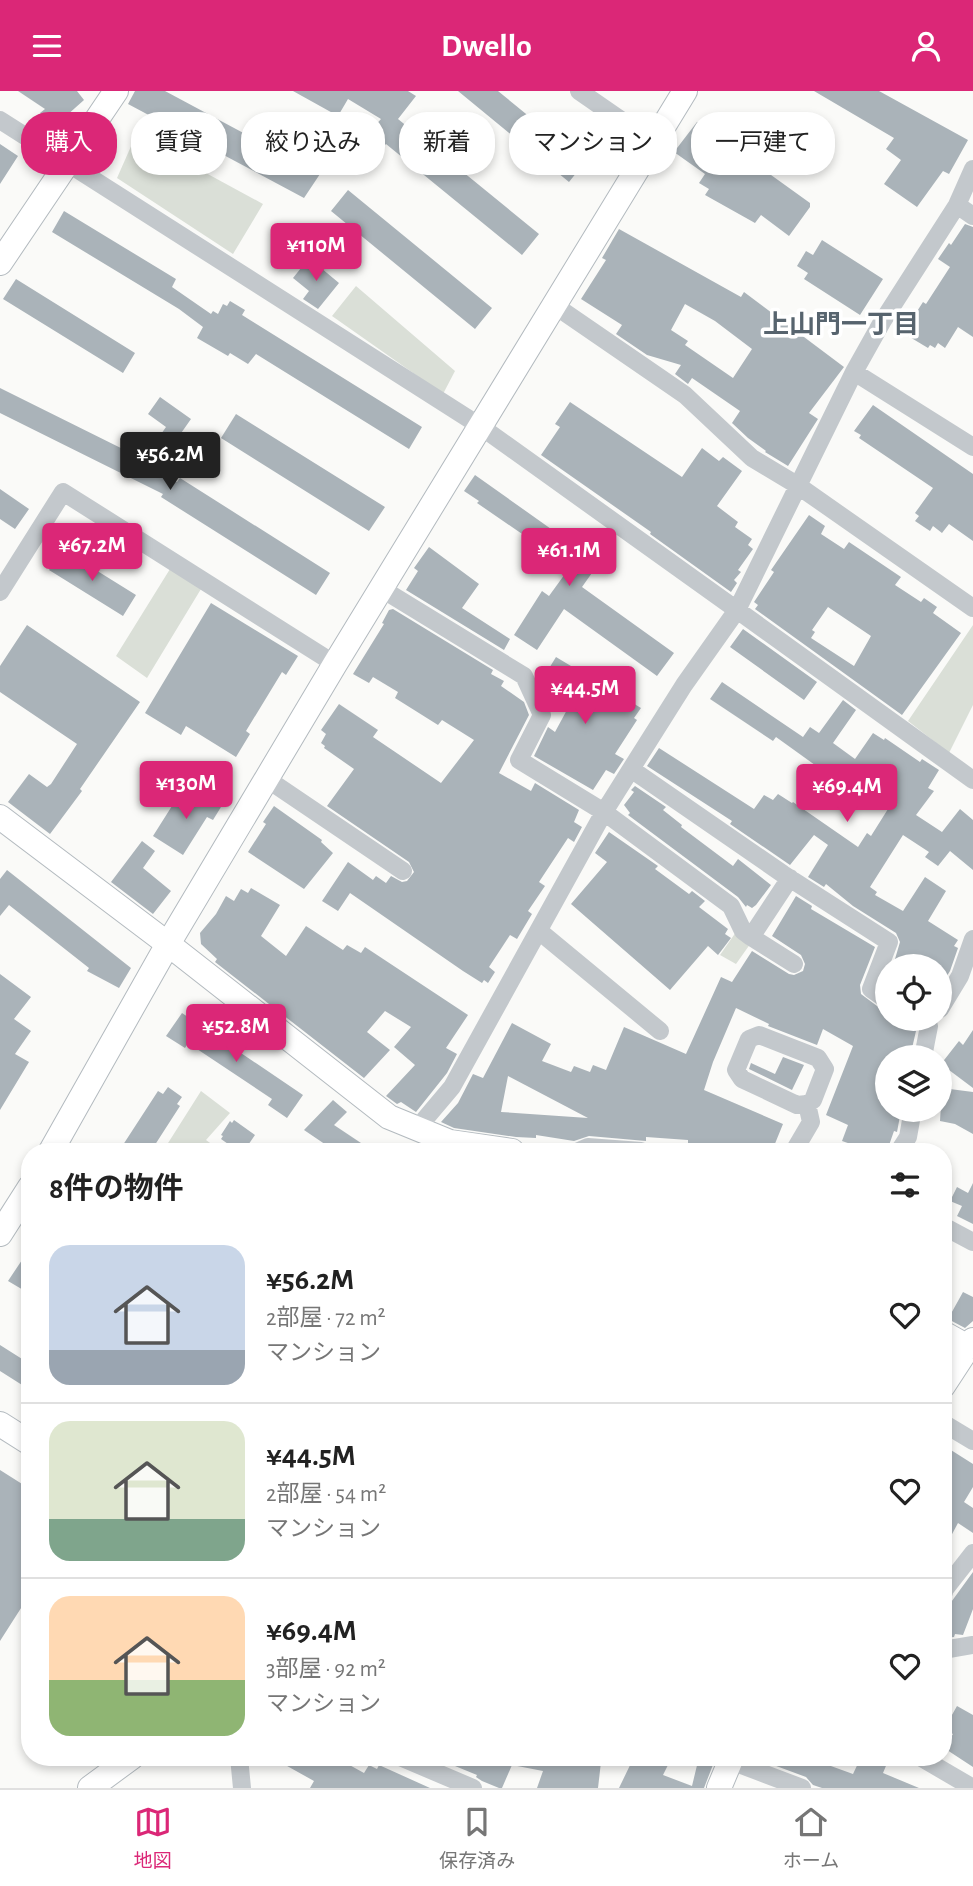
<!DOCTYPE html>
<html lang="ja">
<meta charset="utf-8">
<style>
:root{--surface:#fff;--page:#f6f6f6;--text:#222;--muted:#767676;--line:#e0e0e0;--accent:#db2777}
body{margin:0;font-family:"Alegreya Sans","Noto Sans JP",sans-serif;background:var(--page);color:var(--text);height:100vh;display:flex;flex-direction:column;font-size:26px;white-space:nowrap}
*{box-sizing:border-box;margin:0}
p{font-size:23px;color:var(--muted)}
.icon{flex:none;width:38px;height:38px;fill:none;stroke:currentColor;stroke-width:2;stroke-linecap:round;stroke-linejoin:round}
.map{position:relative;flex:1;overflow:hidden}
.side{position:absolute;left:21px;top:1052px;width:931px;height:623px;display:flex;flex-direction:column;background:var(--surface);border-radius:28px;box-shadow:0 4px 10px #0003}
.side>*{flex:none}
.banner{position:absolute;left:21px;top:21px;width:931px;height:63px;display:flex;gap:14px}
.buttons{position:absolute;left:875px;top:863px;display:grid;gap:14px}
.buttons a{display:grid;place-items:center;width:77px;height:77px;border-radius:50%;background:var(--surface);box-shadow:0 4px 10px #0003;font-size:35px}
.price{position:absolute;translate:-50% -60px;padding:0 16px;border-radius:7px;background:var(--accent);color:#fff;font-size:23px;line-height:46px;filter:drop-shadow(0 2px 4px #0008)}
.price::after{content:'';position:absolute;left:50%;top:42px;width:21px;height:16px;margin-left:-10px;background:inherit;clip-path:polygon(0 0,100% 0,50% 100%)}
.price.active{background:#222;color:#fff}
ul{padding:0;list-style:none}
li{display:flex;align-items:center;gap:21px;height:175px;padding:0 28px}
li+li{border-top:2px solid var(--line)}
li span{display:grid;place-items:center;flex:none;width:196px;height:140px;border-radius:21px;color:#555}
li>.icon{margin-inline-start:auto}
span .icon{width:84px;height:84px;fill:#fffc;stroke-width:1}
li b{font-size:30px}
h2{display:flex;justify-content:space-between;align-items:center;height:84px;padding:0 28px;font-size:30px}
.chip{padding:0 24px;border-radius:28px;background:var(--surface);box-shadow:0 4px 10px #0003;font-size:24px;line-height:63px}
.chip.active{background:var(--accent);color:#fff}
header{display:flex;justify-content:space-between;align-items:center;height:91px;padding:0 28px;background:var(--accent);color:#fff;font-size:32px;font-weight:600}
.tabs{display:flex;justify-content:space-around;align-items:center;height:98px;border-top:2px solid var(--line);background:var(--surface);font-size:19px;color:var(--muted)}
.tabs a{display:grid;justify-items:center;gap:4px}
.tabs .active{color:var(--accent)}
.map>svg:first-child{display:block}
.green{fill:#dadfd7}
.building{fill:#aab3b9;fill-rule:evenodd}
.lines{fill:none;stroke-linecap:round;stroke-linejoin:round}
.secondary-casing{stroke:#b3babf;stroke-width:26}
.street{stroke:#c3c8cc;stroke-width:18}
.secondary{stroke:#fff;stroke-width:24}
.labels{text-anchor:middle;stroke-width:7;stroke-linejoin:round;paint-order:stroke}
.neighbourhood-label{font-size:26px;font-weight:bold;fill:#57646e;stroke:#fff}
</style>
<header><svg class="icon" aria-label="menu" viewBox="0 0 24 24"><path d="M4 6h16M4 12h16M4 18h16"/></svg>Dwello<svg class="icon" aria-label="person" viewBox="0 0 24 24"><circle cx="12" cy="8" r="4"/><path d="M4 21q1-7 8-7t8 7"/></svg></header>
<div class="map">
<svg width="973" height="1697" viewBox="0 0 973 1697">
<rect width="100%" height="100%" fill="#fafaf8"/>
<path class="green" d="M136 44 263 113 233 163 117 87Z
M356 195 455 280 443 303 332 225Z
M170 478 201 498 147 587 116 565Z
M973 534V614L949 662 908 630Z
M743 831 758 842 736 873 720 864Z
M201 1000 230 1022 206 1049 221 1060H163Z"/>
<path class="building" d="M18 0H77L84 9 66 25 71 30 57 42 40 22 45 18Z
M135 0H165L320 83 304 107 128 13Z
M293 0H408L416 5 398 28 539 143 522 164 386 53 382 57 367 44 381 28 348 8 338 25Z
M458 0H498L585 71 569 91Z
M814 0H879L968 49 949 83 943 80 917 116 884 93 901 69 886 58 894 47Z
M697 31 810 112V116L789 145 761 124 755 132 705 104 709 98 699 92 705 83 674 61Z
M0 53 18 65 0 93Z
M348 99 492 217 475 238 331 120Z
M64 120 176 188 172 196 211 223 213 220 218 223 223 213 227 215 230 210 245 219 242 224 422 336 409 358 256 263 248 273 230 262 228 265 197 247 203 236 179 218 52 141Z
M965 133 973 136V246L958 236 945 257 938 252 935 257 930 254 928 257 903 242 923 211 926 213 950 176 938 168 949 152 951 154Z
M619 138 741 206 744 201 844 276 809 322 818 328 788 375 765 361 766 360 748 347 732 332 740 320 692 287 688 293 675 283 681 274 647 264 616 243 622 234 581 208 606 169 602 167ZM685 213 715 230 752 258 733 287 685 254 688 250 671 239Z
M308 140 320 152 305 169 293 158Z
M822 149 883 188 860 224 804 188 808 182 797 175 806 160 813 164Z
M309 167 339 192 318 218 303 208 309 200 293 187Z
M16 188 135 262 123 282 3 208Z
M0 297 149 371 147 376 177 391 180 387 330 482 316 504 161 406 163 403 0 322Z
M160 306 191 328 172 355 159 346 166 336 148 323Z
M570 311 682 386 702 357 719 370 723 366 742 380 717 415 738 431 735 436 752 448 748 454 753 458 738 479 741 481 734 489 737 492 731 501 650 443 651 441 541 364 560 336 555 333Z
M873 314 973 383V450L949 433 942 442 933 435 930 440 915 430 919 425 915 422 933 397 859 347 861 344 854 340Z
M236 323 385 416 369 440 221 347Z
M475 384 599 472 582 496 674 562 657 585 564 518 537 559 514 544 542 500 549 505 570 476 477 412 479 410 464 400Z
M0 398 29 418 15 438 0 428Z
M809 424 825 435 821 443 844 458 849 451 901 486 895 494 921 511 924 507 937 516 933 522 961 542 902 624 755 518 758 514 754 511 774 481 771 479ZM828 516 871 545 854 575 811 547 815 541 812 539Z
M429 456 479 493 462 517 510 548 504 559 406 499 418 480 414 477Z
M62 458 136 504 123 525 49 479Z
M211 512 298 565 286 584 282 581 246 640 250 643 236 666 186 635 181 644 145 622Z
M393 518 493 579 491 583 504 590 501 595 524 611 529 624 499 682 531 700 535 692 579 719 574 731 582 736 574 751 568 747 539 791 545 795 528 820 532 823 517 848 510 844 489 876 495 881 488 892 484 889 482 892 463 880 350 802 338 820 322 810 348 771 373 789 376 785 386 792 391 785 402 791 407 790 414 781 409 771 327 715 354 678 324 657 325 655 321 652 326 643 321 639 339 613 378 639 373 646 441 692 474 649 442 629 438 634 395 607 398 601 373 586 369 592 353 583 384 533 382 532 389 519Z
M27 534 140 611 80 698 82 700 50 743 8 711 29 683 47 696 51 693 77 653 0 601V575Z
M743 538 817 591 804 609 730 556Z
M556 566 641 617 634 627 637 629 615 663 624 668 614 683 606 679 593 699 534 665 548 636 555 641 568 617 543 600 540 592Z
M722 591 803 646 810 636 819 642 843 609 856 619 833 652 855 668 873 642 884 649 885 647 920 671 922 668 939 679 928 697 934 700 916 724 942 741 960 718 973 729V779L950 760 938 775 925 766 929 761 903 744 870 796 877 801 875 804 903 820 925 786 946 800 928 830 958 849 954 855 958 857 950 880 940 896V875H910L895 868 900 851 896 842 853 815 826 793 824 796 808 786 828 754 814 744 790 774 730 733 732 730 647 675 659 657 754 718 764 704 773 709 778 703 792 712 793 711 858 756 867 742 871 745 888 718 871 707 875 702 840 678 833 687 776 646 773 650 710 608Z
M635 695 666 716 663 719 682 734 681 736 733 775 738 768 771 794 756 814 752 817 747 814 746 816 738 806 628 724 630 722 624 714 634 701 631 699Z
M192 698 221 716 213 729 207 726 183 764 153 745 177 707 183 712Z
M274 715 322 749 321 751 333 762 304 798 248 761 266 733 263 731Z
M609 741 658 775 655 778 689 803 692 800 705 810 699 816 728 838 725 843 731 847 718 864 708 855 670 899 571 813 607 771 595 762Z
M142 750 155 760 143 777 171 800 153 823 111 791Z
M7 779 131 877 119 897 87 880 89 877 9 814 0 825V788Z
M251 797 280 814 261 845 286 865 306 835 343 859 347 854 361 862 365 856 468 924 446 957 457 963 447 982 416 1021 401 1011 397 1013 386 1005 415 974 394 956 411 936 385 920 367 941 390 959 364 987 215 871 217 868 201 853 200 842 216 823 226 805 234 810 241 798 248 802Z
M796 805 812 815 811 818 875 856 860 894 861 903 881 918 887 920V928H905L902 934 916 940 910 966H887V1020L900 1025 897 1041 894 1040 887 1060H871L842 1050 848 1034 826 1024 853 955 823 938 817 954 768 935 769 933 736 917 713 971 704 999 783 1033 772 1060 688 1056V1049L646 1046V1050L589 1045 574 1050 536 1044V1047L516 1046 454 1037 441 1031 458 1012 473 983 483 987 512 932 551 953 542 970 571 981 574 975 590 981 593 974 606 979 624 936 686 963 721 886 732 891 752 860 789 883 794 884 803 880 805 873 801 864 772 845ZM508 985 588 1027 501 1021Z
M0 883 31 906 14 928 31 940 15 963 29 971 0 1019Z
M182 922 303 1004 287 1027 268 1014 272 1008 188 952 185 957 166 945Z
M973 939V997L941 973 959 950 963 954Z
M783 966 804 974 792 999 749 978 751 972 775 983Z
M168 996 182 1006 177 1013 180 1015 151 1060H119L158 1000 163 1003Z
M942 997 973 1001V1043L955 1033 940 1030Z
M333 1009 347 1021 334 1034 373 1060H335L304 1039Z
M234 1029 255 1044 244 1060H238L221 1048 223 1045 221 1044 230 1030 232 1032Z
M973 1092V1133L957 1125 962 1115 950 1110 957 1096 968 1102Z
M30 1157V1203L8 1190Z
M963 1201 973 1206V1230L965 1237 948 1228Z
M0 1254 30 1273V1299L0 1280Z
M943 1354 973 1373V1396L964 1411 973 1417V1442L958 1432 943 1460Z
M0 1379 30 1398V1503L0 1550Z
M973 1481V1518L963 1544 955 1543 954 1546 943 1547V1529L949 1514Z
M957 1615 973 1624V1676L944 1657 953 1643 944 1638Z
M271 1666H335L364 1682 369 1674 377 1678 379 1674 430 1697H310L314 1690Z
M433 1666H567L566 1668 601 1671 598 1697H537L543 1680 512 1674 502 1697H499L482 1690 476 1686 477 1684Z
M634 1666H672L663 1684 692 1695 699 1666H716L704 1697H619Z
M752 1666H806L853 1683 861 1666H878L888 1670 883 1682 919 1697H822L813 1694 806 1686Z"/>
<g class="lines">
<g class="secondary-casing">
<path id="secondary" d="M0 172 116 0
M0 726 168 853 389 1026 450 1051 512 1060
M51 1060 168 853 335 573 685 0
M0 1143 30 1096
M943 1242 968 1256
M943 1295 973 1249
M0 1333 30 1352
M90 1697 132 1666
M719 1697 732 1666"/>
</g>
<path class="street" d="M579 0 654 52
M0 29 480 335 737 519 684 594 631 678 783 783 889 851 871 898 887 909
M973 78 957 114 882 231 854 281 737 519 973 689
M957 114 973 125
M554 214 685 304 752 367 797 394 973 517
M854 281 973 356
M382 498 524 585 542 624 519 669 604 721 731 815 743 840 751 846 790 787
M0 501 63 401 335 573
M267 688 403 780
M539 840 660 940
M751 846 794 873
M940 918 960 885 973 848
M759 944 818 967 825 978 813 1009 807 1013 797 1014 742 988 736 979 749 948Z
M923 966 929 935
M421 1040 425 1028 452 996 604 721 631 678
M579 1060 588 1056 641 1060
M794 1060 811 1031 807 1013
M899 1060 908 1046 913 1018
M943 1135 973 1151
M943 1332 973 1350
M943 1504 945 1498 973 1462
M943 1559 973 1554
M239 1666 242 1697
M400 1666 473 1697
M920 1666 973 1697
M731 1670 802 1697"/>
<use href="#secondary" class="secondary"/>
</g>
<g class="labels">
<g class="neighbourhood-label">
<text x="841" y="242">上山門一丁目</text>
</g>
</g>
</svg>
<div class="buttons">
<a><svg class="icon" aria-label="locate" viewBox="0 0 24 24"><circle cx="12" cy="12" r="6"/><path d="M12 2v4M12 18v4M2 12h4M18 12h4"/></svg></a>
<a><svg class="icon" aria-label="layers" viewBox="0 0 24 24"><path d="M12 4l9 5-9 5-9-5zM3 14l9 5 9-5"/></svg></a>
</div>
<b class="price" style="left:316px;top:192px">¥110M</b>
<b class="price active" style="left:170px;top:401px">¥56.2M</b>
<b class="price" style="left:92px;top:492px">¥67.2M</b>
<b class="price" style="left:569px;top:497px">¥61.1M</b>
<b class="price" style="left:585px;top:635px">¥44.5M</b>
<b class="price" style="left:186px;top:730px">¥130M</b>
<b class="price" style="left:847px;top:733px">¥69.4M</b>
<b class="price" style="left:236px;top:973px">¥52.8M</b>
<div class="banner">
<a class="chip active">購入</a>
<a class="chip">賃貸</a>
<a class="chip">絞り込み</a>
<a class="chip">新着</a>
<a class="chip">マンション</a>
<a class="chip">一戸建て</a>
</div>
<section class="side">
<h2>8件の物件<svg class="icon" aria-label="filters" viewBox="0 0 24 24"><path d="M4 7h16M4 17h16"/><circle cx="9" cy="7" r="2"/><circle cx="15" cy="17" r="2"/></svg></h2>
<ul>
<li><span style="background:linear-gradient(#c9d6e8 75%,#9aa5b1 0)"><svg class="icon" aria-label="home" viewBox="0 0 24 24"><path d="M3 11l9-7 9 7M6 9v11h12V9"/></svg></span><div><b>¥56.2M</b><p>2部屋 · 72 m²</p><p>マンション</p></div><svg class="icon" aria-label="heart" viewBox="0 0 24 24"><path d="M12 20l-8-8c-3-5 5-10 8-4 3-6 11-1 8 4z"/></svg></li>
<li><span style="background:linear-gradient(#dfe7d0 70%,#7fa58c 0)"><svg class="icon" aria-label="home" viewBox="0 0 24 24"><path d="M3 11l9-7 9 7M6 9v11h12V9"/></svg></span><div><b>¥44.5M</b><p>2部屋 · 54 m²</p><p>マンション</p></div><svg class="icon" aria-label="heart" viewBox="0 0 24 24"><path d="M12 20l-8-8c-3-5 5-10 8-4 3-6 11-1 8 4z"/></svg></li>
<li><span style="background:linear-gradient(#ffd9b3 60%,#8fb573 0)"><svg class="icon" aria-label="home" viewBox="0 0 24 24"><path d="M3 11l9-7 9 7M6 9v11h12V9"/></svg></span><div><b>¥69.4M</b><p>3部屋 · 92 m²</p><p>マンション</p></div><svg class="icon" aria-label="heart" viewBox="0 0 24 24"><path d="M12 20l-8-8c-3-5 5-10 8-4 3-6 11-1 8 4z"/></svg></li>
</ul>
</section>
</div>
<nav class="tabs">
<a class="active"><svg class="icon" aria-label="map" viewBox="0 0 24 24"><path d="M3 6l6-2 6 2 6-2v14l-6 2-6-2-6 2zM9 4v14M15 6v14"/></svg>地図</a>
<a><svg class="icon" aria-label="saved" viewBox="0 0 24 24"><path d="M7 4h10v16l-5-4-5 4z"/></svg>保存済み</a>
<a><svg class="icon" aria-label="home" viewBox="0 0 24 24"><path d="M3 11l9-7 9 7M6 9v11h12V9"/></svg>ホーム</a>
</nav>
